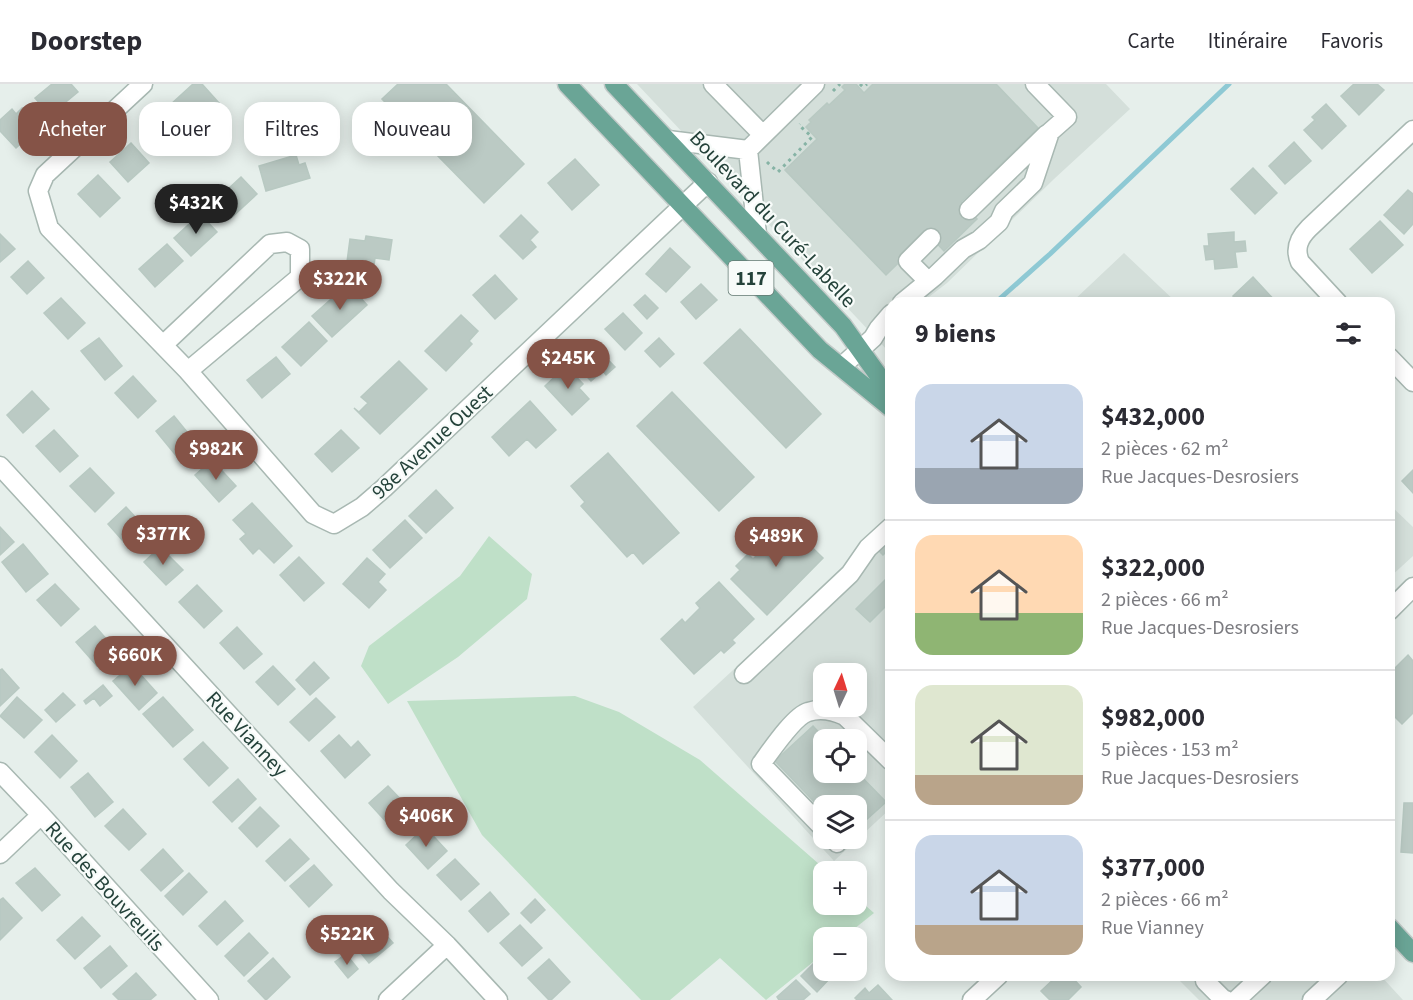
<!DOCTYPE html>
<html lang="fr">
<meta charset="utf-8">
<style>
:root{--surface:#fff;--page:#f7f7f7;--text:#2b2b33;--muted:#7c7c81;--line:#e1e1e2;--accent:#855347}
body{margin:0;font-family:"Source Sans 3",sans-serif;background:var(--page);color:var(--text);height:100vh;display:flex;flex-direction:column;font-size:22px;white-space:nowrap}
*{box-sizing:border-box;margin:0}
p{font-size:20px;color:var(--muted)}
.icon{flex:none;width:33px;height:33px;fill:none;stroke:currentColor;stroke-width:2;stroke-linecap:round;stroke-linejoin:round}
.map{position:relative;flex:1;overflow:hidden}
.drawer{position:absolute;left:885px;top:213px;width:510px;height:684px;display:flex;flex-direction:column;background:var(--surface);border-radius:18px;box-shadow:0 3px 15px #0003}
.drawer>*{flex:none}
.top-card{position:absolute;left:18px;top:18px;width:570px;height:54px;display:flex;gap:12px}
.needle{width:39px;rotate:4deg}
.buttons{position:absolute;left:813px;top:579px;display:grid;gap:12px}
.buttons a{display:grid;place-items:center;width:54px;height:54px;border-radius:12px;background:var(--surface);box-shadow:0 3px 15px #0003;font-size:30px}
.price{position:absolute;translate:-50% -51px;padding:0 14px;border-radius:21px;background:var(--accent);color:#fff;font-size:20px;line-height:39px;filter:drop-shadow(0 2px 3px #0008)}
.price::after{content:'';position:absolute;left:50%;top:36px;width:18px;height:14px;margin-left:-9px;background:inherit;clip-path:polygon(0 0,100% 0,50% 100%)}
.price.on{background:#222;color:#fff}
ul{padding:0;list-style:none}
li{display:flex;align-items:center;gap:18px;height:150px;padding:0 30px}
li+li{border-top:2px solid var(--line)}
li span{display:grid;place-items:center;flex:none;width:168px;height:120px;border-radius:18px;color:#555}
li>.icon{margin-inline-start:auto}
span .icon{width:72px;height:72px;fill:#fffc;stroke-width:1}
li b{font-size:26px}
h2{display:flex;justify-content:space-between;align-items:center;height:72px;padding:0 30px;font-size:26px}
.tag{padding:0 21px;border-radius:18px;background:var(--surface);box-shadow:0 3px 15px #0003;font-size:21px;line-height:54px}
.tag.on{background:var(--accent);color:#fff}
header{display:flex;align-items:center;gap:36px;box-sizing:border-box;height:84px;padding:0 30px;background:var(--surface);border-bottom:2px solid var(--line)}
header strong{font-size:28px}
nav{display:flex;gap:33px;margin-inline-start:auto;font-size:21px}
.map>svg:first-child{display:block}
.built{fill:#d4dfda;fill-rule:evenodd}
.green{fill:#bfe0c8}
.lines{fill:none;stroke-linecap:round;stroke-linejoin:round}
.stream{stroke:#8ec9d4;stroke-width:5}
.building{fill:#bbcac4;stroke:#b8c9c2;stroke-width:1.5}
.minor-casing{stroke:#a8b8b2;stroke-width:21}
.major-casing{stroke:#c2cac8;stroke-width:21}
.path{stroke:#86b3a5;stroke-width:3;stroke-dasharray:3 4.5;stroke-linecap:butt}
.minor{stroke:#fff;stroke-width:18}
.major{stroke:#6aa596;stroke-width:18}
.labels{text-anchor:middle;stroke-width:4.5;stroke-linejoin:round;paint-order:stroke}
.shield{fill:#f7fbf9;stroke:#637a73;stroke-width:1.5}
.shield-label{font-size:20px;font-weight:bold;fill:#24423a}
.street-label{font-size:21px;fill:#24423a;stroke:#f7fbf9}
</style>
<header>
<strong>Doorstep</strong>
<nav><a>Carte</a><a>Itinéraire</a><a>Favoris</a></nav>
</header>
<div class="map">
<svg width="1413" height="916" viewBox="0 0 1413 916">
<rect width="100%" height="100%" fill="#e6efeb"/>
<path class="built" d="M637 0H1106L1130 25 1054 95 947 199 921 219H891V250L889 254 888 267Z
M1124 169 1177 219H1071Z
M1389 420 1413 443V472L1389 494Z
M891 440V724L834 777 693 623ZM824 590H856V622H824ZM824 656H856V688H824ZM824 722H856V754H824Z
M1174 891H1380L1403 916H1199Z"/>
<path class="green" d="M489 452 532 490 527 515 458 573 388 620 361 582 369 562 460 492Z
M575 612 619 628 700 676 827 787 824 788V820H856L857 814 874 829 844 853 824 854 823 870 766 916 720 874 670 916H641L482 751 407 617Z"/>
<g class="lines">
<path class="stream" d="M995 219 1050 170 1229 0"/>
</g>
<path class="building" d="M52 0H71L78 8 50 31 35 14Z
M193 0H202L219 19 199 37 195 33 187 40 170 21Z
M398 0H446L524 80 484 119 382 15Z
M845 0H856L864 9 873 0H996L1038 44 961 118 977 135 944 167 928 150 886 191 785 86 817 55 806 43 811 38 809 36 827 19 829 21 845 6 842 3Z
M1354 0H1377L1384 6 1359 31 1341 12Z
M1326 20 1346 42 1322 65 1304 46 1315 36 1312 33Z
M22 24 39 43 16 64 0 47V36L12 25 16 30Z
M165 25 182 43 160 64 142 46Z
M1294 58 1311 77 1285 100 1269 82Z
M131 59 149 79 128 98 110 78Z
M296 71 299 81 305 79 310 94 266 107 259 82Z
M575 75 599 101 572 126 548 99Z
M1253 84 1277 109 1255 130 1231 105Z
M98 91 120 114 100 133 78 110Z
M241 93 257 110 230 135 214 118Z
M1408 106 1413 110V140L1404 150 1384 131Z
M200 130 217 148 191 172 174 154Z
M521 131 538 148 530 156 536 163 523 175 500 152Z
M1380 137 1403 161 1372 189 1350 165Z
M1234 148V158L1245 157 1246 167 1235 168 1237 183 1215 185 1214 175 1206 176 1204 162H1209L1208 150Z
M0 150 15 165 0 178Z
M366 152 392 156 389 176 375 174 372 196 345 193 350 155 365 157Z
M167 160 183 177 155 203 139 185Z
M670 164 690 183 666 208 646 190Z
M28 177 44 194 27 210 11 193Z
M495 191 517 215 495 235 473 211Z
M1253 193 1277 219H1239L1233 212Z
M348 200 367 221 332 253 312 232Z
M701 200 717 216 696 235 681 218Z
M645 211 658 224 647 235 634 221Z
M61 214 85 239 68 255 44 229Z
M623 229 642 249 625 266 605 245Z
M461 231 478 247 469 257 472 260 446 287 425 267Z
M309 238 327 257 301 282 282 263Z
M740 245 821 330 786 364 704 279Z
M99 254 122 282 105 296 81 267Z
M659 254 674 270 660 283 645 267Z
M591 258 615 283 606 291 603 287 591 297 571 276Z
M276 273 290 290 262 314 247 296Z
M399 277 427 305 380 350 354 324 359 328 368 319 361 313Z
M566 282 583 300 579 304 589 315 572 331 545 302Z
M133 292 156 317 138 334 115 309Z
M32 307 49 325 23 349 7 331Z
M672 308 754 393 719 427 637 342Z
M530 317 556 346 536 364 527 355 509 372 492 353Z
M174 332 196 359 178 374 156 347Z
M54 346 78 372 60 388 36 362Z
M341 346 359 364 332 388 315 370Z
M608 369 679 449 643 480 633 468 627 473 581 422 585 418 571 402Z
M212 376 236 402 219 418 195 391Z
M90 384 114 409 95 428 70 402Z
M1413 386V409L1402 397Z
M436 406 453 424 426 449 409 432Z
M252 419 292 462 274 479 259 464 253 470 240 455 246 450 233 436Z
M126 423 150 449 131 466 108 440Z
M405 436 422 454 390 484 373 466Z
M788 440 823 474 767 531 731 495 740 486 736 482 748 470 753 475 768 460 764 456 776 444 780 448Z
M0 443 14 458 0 471Z
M891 445V469L888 466 883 471 874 462Z
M23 460 48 490 26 508 2 478Z
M160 463 183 486 166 501 144 478Z
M299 473 324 499 304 517 280 491Z
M367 474 385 490 378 498 386 506 369 524 343 500Z
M891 490V517L870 538 856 525Z
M719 498 754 535 732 556 735 559 724 569 721 566 694 590 661 555 682 535 685 539 700 524 696 519Z
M55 500 79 525 61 542 37 516Z
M197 501 222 527 204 544 179 518Z
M95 542 115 565 97 582 76 558Z
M237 543 262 570 244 585 220 559Z
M1408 571 1413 577V629L1402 640 1389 627V590Z
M314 578 329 594 310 611 296 596Z
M132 581 157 609 139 626 113 597Z
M273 582 295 605 278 621 256 598Z
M2 585 19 604 0 622V586Z
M103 601 112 612 100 622 94 614 86 620 84 617Z
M63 609 75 621 56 638 45 626Z
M17 613 42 636 24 654 0 632Z
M163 613 193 646 173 663 143 630Z
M316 614 335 633 309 657 290 638Z
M813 642 826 656H824V688H856V687L886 718 856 745V722H824V728L775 677Z
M52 651 77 677 60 694 35 668Z
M339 651 351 664 358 657 370 671 345 694 321 667Z
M203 658 228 684 209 702 184 675Z
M88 689 113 718 95 733 71 703Z
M238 695 256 715 232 738 213 718Z
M388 702 408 723 389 741 369 719Z
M1404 719H1413V769L1401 768Z
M260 723 279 742 257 763 239 744Z
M123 725 146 750 129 766 105 742Z
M425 743 447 767 428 785 406 761Z
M290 755 309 775 285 797 266 777Z
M163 765 183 787 161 807 141 786Z
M455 775 479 800 461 816 437 791Z
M314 781 332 801 309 823 290 802Z
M35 784 60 811 42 827 16 799Z
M189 789 207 808 183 831 165 812Z
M490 808 509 830 488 848 469 827Z
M3 814 22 834 0 856V816Z
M535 815 545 826 531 839 521 829Z
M225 817 243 837 217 861 199 842Z
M369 832 393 859 369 879 351 857 360 850 355 844Z
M82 833 100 852 75 875 57 856Z
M520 841 542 864 522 882 500 859Z
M249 849 268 869 244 892 225 872Z
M110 862 127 882 101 904 84 884Z
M346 870 358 885 348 894 335 878Z
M273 874 290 893 266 916 248 897Z
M549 875 570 898 551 916H549L528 894Z
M816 877 824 883V886H827L832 892 817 908 801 892Z
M136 889 156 911 150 916H119L113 910Z
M1058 891H1070L1081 903 1068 916H1050L1041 907Z
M796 896 810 910 803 916H779L777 913Z
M878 901 892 916H857L855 914 865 904 869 909Z"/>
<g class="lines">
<g class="minor-casing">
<path id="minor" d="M143 0 45 91 38 107 49 144 188 287 313 430 334 440 362 423 384 404 708 98
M713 0 763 51
M668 56 748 66
M969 126 1047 50
M757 150 748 66 815 0
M928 197 908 177 931 154
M902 219 935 192 963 165 979 156 999 138 1004 127 1033 99 1050 48 1067 33 1035 0
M1338 219 1300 178C1294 164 1299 154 1309 144L1413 46
M163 261 270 160 287 158 300 165V193L188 287
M1389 273 1413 298
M841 283 873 254 879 244 891 230
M0 382 391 807 447 861 498 916
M1389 527 1413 503
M744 590 850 490 868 464 891 443
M0 688 41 731 209 916
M824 745 761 680C770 668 794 632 808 628 820 624 834 627 845 632L891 677
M833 754 837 759
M0 770 41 731
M1205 897 1223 915 1226 916
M388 916 447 861
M972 916 999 891
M1236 916 1263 891
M1312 916 1339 891"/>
</g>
<g class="major-casing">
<path id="major" d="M567 0 820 266 891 324
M614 0 843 242 891 309
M1389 843 1413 869"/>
</g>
<path class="path" d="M860 0 863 3 867 0
M833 7 840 0
M767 78 778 88 812 53 799 41 800 40"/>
<use href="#minor" class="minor"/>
<use href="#major" class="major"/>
</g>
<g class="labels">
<rect class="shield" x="728.5" y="177" width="45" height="34" rx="4.5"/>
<g class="shield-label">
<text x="751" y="201">117</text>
</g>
<g class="street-label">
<text transform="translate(773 135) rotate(47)" y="7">Boulevard du Curé-Labelle</text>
<text transform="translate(432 358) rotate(-43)" y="7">98e Avenue Ouest</text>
<text transform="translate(247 650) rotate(47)" y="7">Rue Vianney</text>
<text transform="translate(105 802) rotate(48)" y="7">Rue des Bouvreuils</text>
</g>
</g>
</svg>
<div class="buttons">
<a><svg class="needle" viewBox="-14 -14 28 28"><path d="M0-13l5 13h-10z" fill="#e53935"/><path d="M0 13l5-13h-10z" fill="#7c7c81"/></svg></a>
<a><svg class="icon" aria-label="locate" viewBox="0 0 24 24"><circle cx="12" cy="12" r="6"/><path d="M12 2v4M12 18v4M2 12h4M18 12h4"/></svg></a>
<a><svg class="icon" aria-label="layers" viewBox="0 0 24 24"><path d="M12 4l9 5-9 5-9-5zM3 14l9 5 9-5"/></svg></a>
<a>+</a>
<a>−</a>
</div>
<b class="price on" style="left:196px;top:151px">$432K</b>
<b class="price" style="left:340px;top:227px">$322K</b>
<b class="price" style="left:568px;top:306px">$245K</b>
<b class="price" style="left:216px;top:397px">$982K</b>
<b class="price" style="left:163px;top:482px">$377K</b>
<b class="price" style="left:776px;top:484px">$489K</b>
<b class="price" style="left:135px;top:603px">$660K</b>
<b class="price" style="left:426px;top:764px">$406K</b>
<b class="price" style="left:347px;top:882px">$522K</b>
<div class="top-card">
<a class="tag on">Acheter</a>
<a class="tag">Louer</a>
<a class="tag">Filtres</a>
<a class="tag">Nouveau</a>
</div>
<section class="drawer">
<h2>9 biens<svg class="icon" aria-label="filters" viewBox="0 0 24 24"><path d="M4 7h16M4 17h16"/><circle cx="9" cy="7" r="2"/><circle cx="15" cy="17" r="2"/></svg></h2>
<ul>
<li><span style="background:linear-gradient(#c9d6e8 70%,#9aa5b1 0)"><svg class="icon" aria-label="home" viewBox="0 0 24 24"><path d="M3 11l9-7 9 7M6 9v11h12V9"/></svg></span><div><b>$432,000</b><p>2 pièces · 62 m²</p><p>Rue Jacques-Desrosiers</p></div></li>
<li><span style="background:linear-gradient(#ffd9b3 65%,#8fb573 0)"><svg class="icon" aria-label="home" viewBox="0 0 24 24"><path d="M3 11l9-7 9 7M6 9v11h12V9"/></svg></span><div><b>$322,000</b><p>2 pièces · 66 m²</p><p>Rue Jacques-Desrosiers</p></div></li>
<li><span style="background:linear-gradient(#dfe7d0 75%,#b9a48a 0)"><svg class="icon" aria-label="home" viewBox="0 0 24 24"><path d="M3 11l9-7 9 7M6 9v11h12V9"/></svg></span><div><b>$982,000</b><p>5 pièces · 153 m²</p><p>Rue Jacques-Desrosiers</p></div></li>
<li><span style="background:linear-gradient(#c9d6e8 75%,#b9a48a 0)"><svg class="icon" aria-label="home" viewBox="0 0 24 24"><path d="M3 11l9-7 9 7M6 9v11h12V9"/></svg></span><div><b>$377,000</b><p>2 pièces · 66 m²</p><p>Rue Vianney</p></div></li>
</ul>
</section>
</div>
